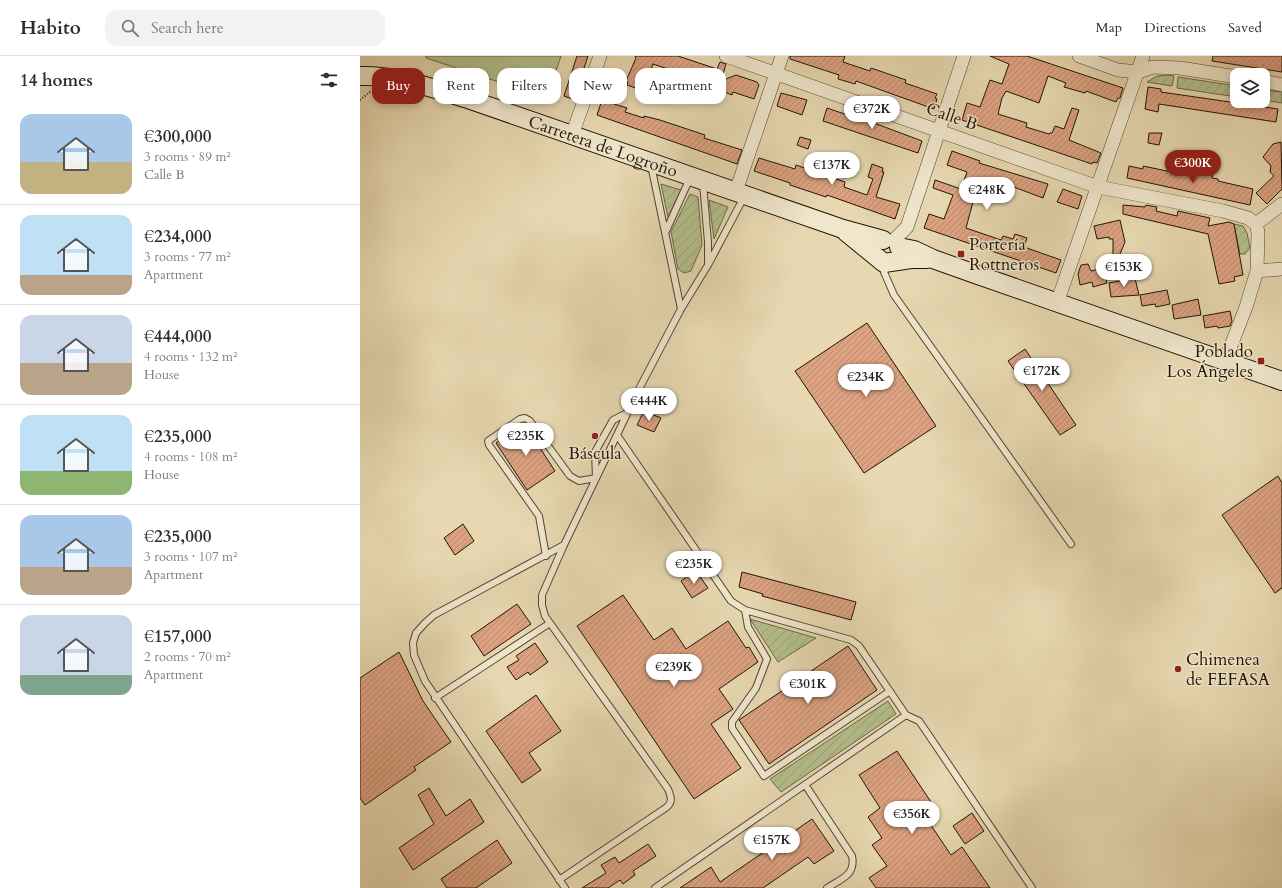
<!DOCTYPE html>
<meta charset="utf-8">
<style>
:root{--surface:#fff;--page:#f2f2f3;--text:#2b2b33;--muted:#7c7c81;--line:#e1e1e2;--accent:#8f2418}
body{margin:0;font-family:Cardo,serif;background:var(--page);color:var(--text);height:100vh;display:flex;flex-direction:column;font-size:15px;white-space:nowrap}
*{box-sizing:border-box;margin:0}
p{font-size:13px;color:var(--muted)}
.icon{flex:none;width:22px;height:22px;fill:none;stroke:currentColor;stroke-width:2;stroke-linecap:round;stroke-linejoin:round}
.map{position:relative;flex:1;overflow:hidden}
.panel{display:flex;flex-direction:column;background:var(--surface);width:360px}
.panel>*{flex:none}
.banner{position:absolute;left:12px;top:12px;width:380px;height:36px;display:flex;gap:8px}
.buttons{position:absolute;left:870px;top:12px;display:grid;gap:8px}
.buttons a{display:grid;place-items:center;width:40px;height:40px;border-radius:8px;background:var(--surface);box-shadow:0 2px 6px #0003;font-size:20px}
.price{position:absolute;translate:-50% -34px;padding:0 9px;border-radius:14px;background:#fff;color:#222;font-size:13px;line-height:26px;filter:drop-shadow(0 1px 2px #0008)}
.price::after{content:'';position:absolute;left:50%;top:24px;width:12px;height:9px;margin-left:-6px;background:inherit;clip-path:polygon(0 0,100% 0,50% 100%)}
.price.on{background:var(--accent);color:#fff}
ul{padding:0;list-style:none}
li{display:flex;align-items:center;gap:12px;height:100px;padding:0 20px}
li+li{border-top:1px solid var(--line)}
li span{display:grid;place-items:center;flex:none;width:112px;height:80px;border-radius:12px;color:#555}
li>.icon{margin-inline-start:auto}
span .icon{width:48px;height:48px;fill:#fffc;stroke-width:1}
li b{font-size:17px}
h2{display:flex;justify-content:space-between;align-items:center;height:48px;padding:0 20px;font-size:17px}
.pill{padding:0 14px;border-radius:12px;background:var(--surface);box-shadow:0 2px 6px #0003;font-size:14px;line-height:36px}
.pill.on{background:var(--accent);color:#fff}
header{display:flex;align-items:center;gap:24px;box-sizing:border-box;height:56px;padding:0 20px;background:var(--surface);border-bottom:1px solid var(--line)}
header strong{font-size:19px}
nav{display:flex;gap:22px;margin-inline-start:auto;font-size:14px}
.search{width:280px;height:36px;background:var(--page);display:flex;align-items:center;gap:10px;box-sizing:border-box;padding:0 14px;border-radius:12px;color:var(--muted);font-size:15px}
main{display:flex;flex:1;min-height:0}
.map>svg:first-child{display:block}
.garden{fill:url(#garden-furrows);stroke:#6a6a49}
.pitch{fill:#b3bf8d;stroke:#6a6a49}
.building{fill:url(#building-hatch);stroke:#211405}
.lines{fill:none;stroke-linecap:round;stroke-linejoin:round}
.lane-casing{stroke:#524530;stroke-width:8}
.street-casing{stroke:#524530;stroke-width:14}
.secondary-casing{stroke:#211405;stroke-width:20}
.path{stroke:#211405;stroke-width:2;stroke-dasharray:1 2;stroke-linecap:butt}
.lane{stroke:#efe6cc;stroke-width:6}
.street{stroke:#efe6cc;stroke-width:13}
.secondary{stroke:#efe6cc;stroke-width:18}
.poi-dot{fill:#8f2418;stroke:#efe6cc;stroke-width:1.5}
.labels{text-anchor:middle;stroke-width:3;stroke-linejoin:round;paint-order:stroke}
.street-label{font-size:17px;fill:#211405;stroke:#efe6cc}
.poi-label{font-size:17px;fill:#211405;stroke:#efe6cc;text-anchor:start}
</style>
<header>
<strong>Habito</strong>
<div class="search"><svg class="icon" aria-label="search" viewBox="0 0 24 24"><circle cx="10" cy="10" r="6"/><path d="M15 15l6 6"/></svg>Search here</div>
<nav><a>Map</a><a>Directions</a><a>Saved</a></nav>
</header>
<main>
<section class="panel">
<h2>14 homes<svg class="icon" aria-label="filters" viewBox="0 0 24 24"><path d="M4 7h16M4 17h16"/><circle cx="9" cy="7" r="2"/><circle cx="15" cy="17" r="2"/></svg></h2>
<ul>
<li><span style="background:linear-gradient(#a9c7e8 60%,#c2b280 0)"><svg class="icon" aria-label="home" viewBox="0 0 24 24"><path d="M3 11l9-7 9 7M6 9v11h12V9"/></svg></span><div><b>€300,000</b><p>3 rooms · 89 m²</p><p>Calle B</p></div></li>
<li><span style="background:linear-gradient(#bfe0f5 75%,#b9a48a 0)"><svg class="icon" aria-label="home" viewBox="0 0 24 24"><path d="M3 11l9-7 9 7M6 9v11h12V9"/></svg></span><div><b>€234,000</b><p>3 rooms · 77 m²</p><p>Apartment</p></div></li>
<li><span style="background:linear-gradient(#c9d6e8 60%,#b9a48a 0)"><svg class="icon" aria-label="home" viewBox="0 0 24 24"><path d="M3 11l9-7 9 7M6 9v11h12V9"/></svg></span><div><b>€444,000</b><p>4 rooms · 132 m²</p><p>House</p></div></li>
<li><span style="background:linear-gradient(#bfe0f5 70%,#8fb573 0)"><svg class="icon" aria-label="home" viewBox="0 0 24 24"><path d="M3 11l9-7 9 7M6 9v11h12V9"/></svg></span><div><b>€235,000</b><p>4 rooms · 108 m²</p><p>House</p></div></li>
<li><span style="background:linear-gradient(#a9c7e8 65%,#b9a48a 0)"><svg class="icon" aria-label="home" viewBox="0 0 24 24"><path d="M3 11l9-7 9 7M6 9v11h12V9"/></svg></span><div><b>€235,000</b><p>3 rooms · 107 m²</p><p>Apartment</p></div></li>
<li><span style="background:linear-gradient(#c9d6e8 75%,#7fa58c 0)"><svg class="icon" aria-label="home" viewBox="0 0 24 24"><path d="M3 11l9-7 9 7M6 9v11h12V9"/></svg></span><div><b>€157,000</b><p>2 rooms · 70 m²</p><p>Apartment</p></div></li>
</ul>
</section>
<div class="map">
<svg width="922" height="832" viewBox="0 0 922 832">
<defs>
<pattern id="garden-furrows" width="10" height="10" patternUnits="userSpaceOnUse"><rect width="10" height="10" fill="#b3bf8d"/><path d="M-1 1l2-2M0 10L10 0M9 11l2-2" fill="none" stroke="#9aa378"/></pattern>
<pattern id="building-hatch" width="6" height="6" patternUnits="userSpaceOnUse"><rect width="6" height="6" fill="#dca281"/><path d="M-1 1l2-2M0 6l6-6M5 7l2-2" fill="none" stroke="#bc8b6e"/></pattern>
</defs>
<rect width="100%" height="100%" fill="#e7d8b1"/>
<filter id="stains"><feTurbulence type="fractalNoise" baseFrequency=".005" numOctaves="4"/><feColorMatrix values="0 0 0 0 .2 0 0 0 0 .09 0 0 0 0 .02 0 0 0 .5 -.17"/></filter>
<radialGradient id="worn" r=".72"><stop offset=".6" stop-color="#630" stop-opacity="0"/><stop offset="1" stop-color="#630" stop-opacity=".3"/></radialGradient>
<path class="garden" d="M808 19 814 20 812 30 787 26 797 20Z
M818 21 877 30V41L817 32Z
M903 34 922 36V47L903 44Z
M301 128 321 134 308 161Z
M330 138 338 141 342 189 331 215 324 217 318 213 311 176Z
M349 144 368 151 354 183Z
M874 168 883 170 887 177 890 192 885 198H880Z
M390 563 456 582 418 606Z
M528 645 536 658 421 736 410 723Z"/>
<path class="pitch" d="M66 0H201L187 42 66 2Z"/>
<path class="building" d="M217 0H228L216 37 214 36 212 43 204 40Z
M275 0H318L357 13 360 6 366 8 361 25 376 19 397 26 399 29 394 43 373 36 372 39 347 29 350 27 293 8 284 35 267 29 268 26 266 25 276 2Z
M430 0H485L483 6 510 15 511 12 546 24 545 27 577 38 575 42 577 43 574 53 496 25 495 28 478 23 479 19 430 3Z
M630 0H667L763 32 760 42H758L756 46 726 35 725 37 704 31 706 27 688 20 679 47 646 35 642 42 638 58 667 67 666 71 689 78 690 77H692L695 70 704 73 712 52 719 54 709 84 741 97 737 107 733 106 732 108 602 64 607 47 620 51 630 24 642 28 649 8Z
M853 0H922V16L852 5Z
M788 31 801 33V36L918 53 916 66 799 48 798 56 785 53Z
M421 37 447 44 442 59 417 50Z
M243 41 252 43 251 47 267 52 265 56 284 62V60L300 64 345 79 344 82 382 94 377 108 237 59Z
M467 52 514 68V67L562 85 558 97 463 65Z
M789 77H802L799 89 788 87Z
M440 81 451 84 448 93 437 89Z
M921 86 922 133 907 148 896 137 914 120 910 116 911 110 903 101 913 88Z
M592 95 620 105 619 107 688 128 683 142 651 130 650 134 640 131 639 136 613 127 607 144 613 146 606 172 641 184 643 180 653 183 655 178 667 182 664 191 701 204 696 217 564 172 569 158 584 163 593 139 573 132 575 124 601 133 607 116 587 109Z
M399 102 435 113 436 109 473 122 485 126 484 131 507 139 513 123 508 121 512 108 523 112 522 116H524L516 141 540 148 535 163 467 139 466 141 430 129V127L394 115Z
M769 110 783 113V110L831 120 832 114 853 118 852 122 858 123V125L893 133 890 149 767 122Z
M703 133 722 140 718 153 697 146Z
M763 149 785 151 786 149 797 151 796 155 817 160 818 155 850 162 848 170 869 166 874 168 883 219 874 221 875 225 859 228 848 178 763 158Z
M760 164 765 186 753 215V183H749V181L737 183 734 170Z
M728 208 731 215 744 212 747 227 733 231 732 226 720 229 718 218 721 209Z
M775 222 779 239 751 241 749 227Z
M807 234 810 248 796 251 795 248 782 250 780 239Z
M838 243 841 259 814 263 812 249Z
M870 255 872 265 870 270 858 272 857 270 845 272 843 260Z
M507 267 576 370 504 417 435 315Z
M665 293 716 369 700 379 648 305Z
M284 355 301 362 294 376 277 369Z
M165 369 195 415 167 434 136 387Z
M918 420 922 427V532L915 537 862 459Z
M103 468 114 485 95 499 84 482Z
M336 515 348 532 332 542 321 525Z
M382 516 496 546 491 564 402 540 403 538 379 531Z
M263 539 294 584 312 572 326 593 368 565 386 592 389 591 398 606 359 633 373 653 351 668 381 712 334 743 217 570Z
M157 548 171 568 124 600 111 580Z
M175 587 188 606 170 619 168 616 156 624 147 611 159 604 156 600Z
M488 590 517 634 409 708 379 664Z
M39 596 63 645 91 686 54 711 56 714 5 749 0 742V622Z
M176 639 201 675 169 697 181 714 162 727 126 675Z
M537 695 573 749 562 756 591 799 602 791 630 832H516L509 822 527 810 512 789 522 782 508 761 520 752 499 719Z
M69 732 86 760 110 743 124 766 53 814 39 792 74 768 58 739Z
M612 757 624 775 605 788 593 770Z
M452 763 474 795 454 808 448 801 403 832H320L351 811 360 826Z
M137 784 152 807 116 832H87L81 823Z
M288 788 296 800 273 815 275 819 263 828 260 824 248 832H222L246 817 241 809 255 801 259 807Z"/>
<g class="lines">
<g class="lane-casing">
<path id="lane" d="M291 109 321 253
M343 127 348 186V207
M306 175 330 122
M527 209 524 216 534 239 711 488
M257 379 371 545 385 554 491 584 499 590 546 659 295 832
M204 489 74 559 65 567 56 577 53 587 54 599 65 625 205 832
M186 500 179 460 129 389 128 385 160 363 165 362 170 365 210 420 219 425 236 422 235 396 253 364 267 357
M385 554 388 571 407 603 396 632 372 666V672L404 720 530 635
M75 642 190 567
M546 659 559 665 568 678 672 832
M446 730 492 800C496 819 481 823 467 832
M199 824 307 751C313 745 311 741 308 733L185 560 182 549V539L204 489 279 333 321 253 348 209 384 141"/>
</g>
<g class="street-casing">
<path id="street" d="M366 0 738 131 863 155 888 162 896 168 898 176 897 215 886 251 865 305
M719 0 758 14 778 16 793 11 820 12 877 21
M903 25 922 29
M212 79 240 0
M376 135 422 0
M896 168 922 148
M533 185 547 171 604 0
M897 215 922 213
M697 247 783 0"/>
</g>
<g class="secondary-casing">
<g id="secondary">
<path id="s1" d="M0 20C37 19 72 32 108 43L483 173 523 184"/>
<path d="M486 176 524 207 551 203H567"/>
<path d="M539 191 554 194 573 203 618 219 922 325"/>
</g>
</g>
<path class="path" d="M0 44 11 35"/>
<use href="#lane" class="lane"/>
<use href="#street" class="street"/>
<use href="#secondary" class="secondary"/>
</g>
<g class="poi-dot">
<rect x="597" y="194" width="8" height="8" rx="2"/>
<rect x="897" y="301" width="8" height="8" rx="2"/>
<circle cx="235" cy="380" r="4"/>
<circle cx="818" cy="613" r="4"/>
</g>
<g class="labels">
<g class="street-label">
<text transform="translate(592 60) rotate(19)" y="6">Calle B</text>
<text dy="6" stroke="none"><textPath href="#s1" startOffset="254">Carretera de Logroño</textPath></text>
</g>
<g class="poi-label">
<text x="609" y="194">Portería<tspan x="609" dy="20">Rottneros</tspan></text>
<text x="893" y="301" text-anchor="end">Poblado<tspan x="893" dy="20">Los Ángeles</tspan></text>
<text x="235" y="403" text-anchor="middle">Báscula</text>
<text x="826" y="609">Chimenea<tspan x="826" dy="20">de FEFASA</tspan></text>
</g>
</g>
<rect width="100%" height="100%" filter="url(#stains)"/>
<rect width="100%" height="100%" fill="url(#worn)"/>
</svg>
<div class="buttons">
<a><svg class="icon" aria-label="layers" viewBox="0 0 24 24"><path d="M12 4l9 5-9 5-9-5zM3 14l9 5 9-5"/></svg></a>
</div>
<b class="price" style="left:512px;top:74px">€372K</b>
<b class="price on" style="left:833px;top:128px">€300K</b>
<b class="price" style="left:472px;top:130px">€137K</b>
<b class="price" style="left:627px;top:155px">€248K</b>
<b class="price" style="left:764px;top:232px">€153K</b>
<b class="price" style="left:682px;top:336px">€172K</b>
<b class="price" style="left:506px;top:342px">€234K</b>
<b class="price" style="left:289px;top:366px">€444K</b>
<b class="price" style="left:166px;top:401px">€235K</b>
<b class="price" style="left:334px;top:529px">€235K</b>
<b class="price" style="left:314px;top:632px">€239K</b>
<b class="price" style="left:448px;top:649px">€301K</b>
<b class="price" style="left:552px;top:779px">€356K</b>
<b class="price" style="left:412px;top:805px">€157K</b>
<div class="banner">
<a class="pill on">Buy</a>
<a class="pill">Rent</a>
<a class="pill">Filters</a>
<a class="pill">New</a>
<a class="pill">Apartment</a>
</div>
</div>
</main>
